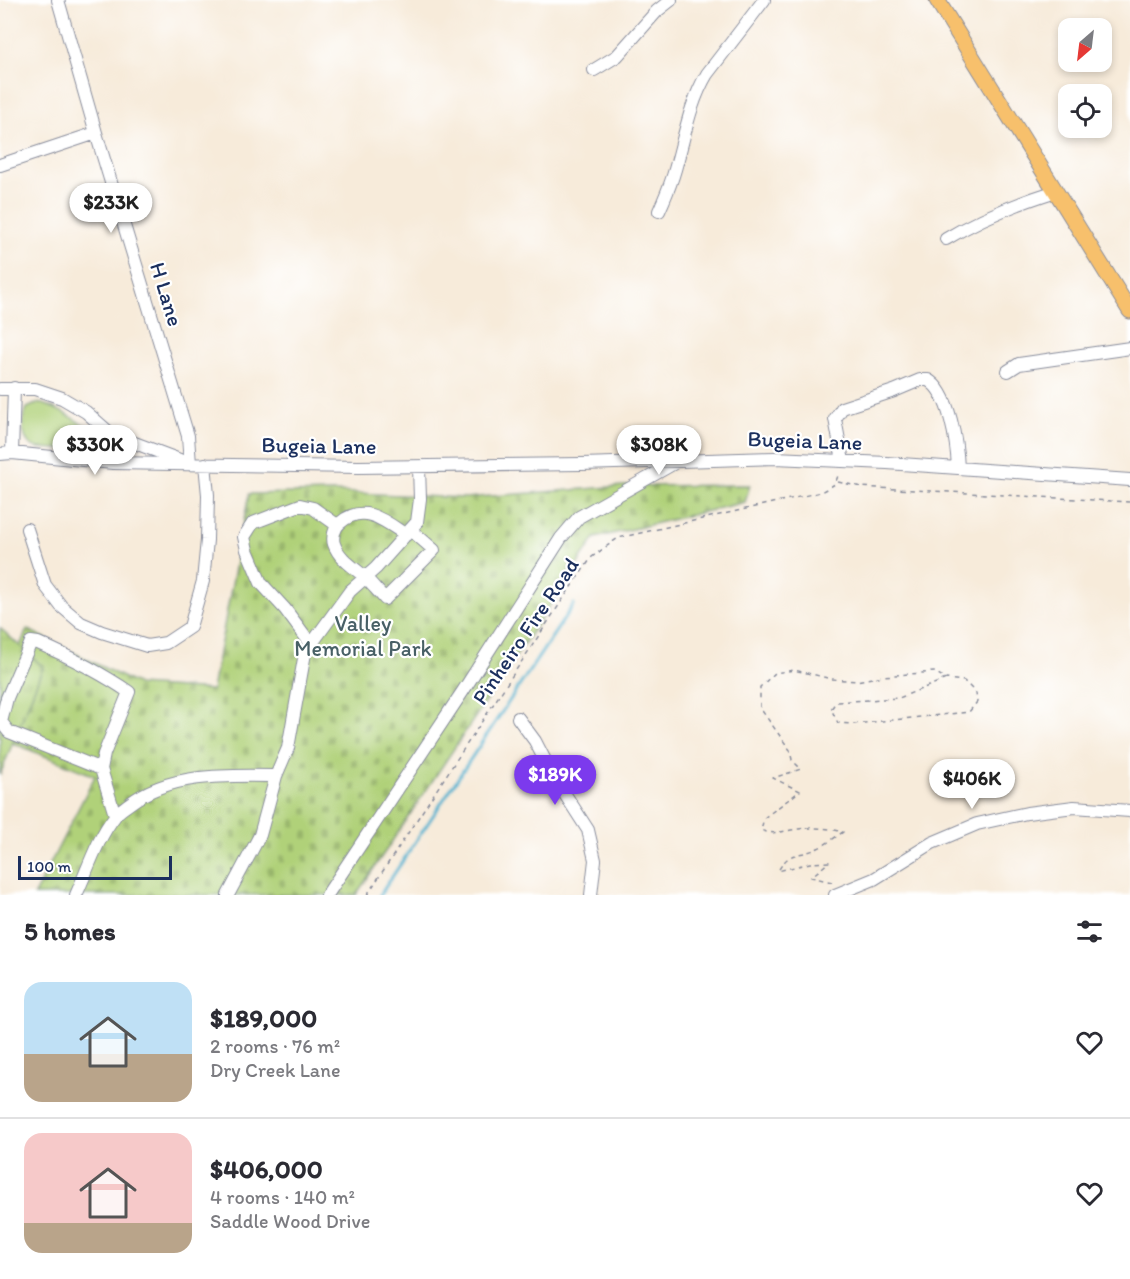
<!DOCTYPE html>
<meta charset="utf-8">
<style>
:root{--surface:#fff;--page:#f2f2f3;--text:#2b2b33;--muted:#7c7c81;--line:#e1e1e2;--accent:#7c3aed}
body{margin:0;font-family:Itim,sans-serif;background:var(--page);color:var(--text);height:100vh;display:flex;flex-direction:column;font-size:22px;white-space:nowrap}
*{box-sizing:border-box;margin:0}
p{font-size:20px;color:var(--muted)}
.icon{flex:none;width:33px;height:33px;fill:none;stroke:currentColor;stroke-width:2;stroke-linecap:round;stroke-linejoin:round}
.map{position:relative;height:895px;overflow:hidden}
.details{display:flex;flex-direction:column;background:var(--surface);flex:1}
.details>*{flex:none}
.needle{width:39px;rotate:208deg}
.fabs{position:absolute;left:1058px;top:18px;display:grid;gap:12px}
.fabs a{display:grid;place-items:center;width:54px;height:54px;border-radius:12px;background:var(--surface);box-shadow:0 3px 9px #0003;font-size:30px}
.scale{position:absolute;left:18px;bottom:15px;width:154px;box-sizing:border-box;padding-left:6px;border:3px solid #1b2f5e;border-top:0;font-size:16px;line-height:21px;white-space:nowrap;color:#1b2f5e;-webkit-text-stroke:4px #fff;paint-order:stroke}
.price{position:absolute;translate:-50% -51px;padding:0 14px;border-radius:21px;background:#fff;color:#222;font-size:20px;line-height:39px;filter:drop-shadow(0 2px 3px #0008)}
.price::after{content:'';position:absolute;left:50%;top:36px;width:18px;height:14px;margin-left:-9px;background:inherit;clip-path:polygon(0 0,100% 0,50% 100%)}
.price.selected{background:var(--accent);color:#fff}
ul{padding:0;list-style:none}
li{display:flex;align-items:center;gap:18px;height:150px;padding:0 24px}
li+li{border-top:2px solid var(--line)}
li span{display:grid;place-items:center;flex:none;width:168px;height:120px;border-radius:18px;color:#555}
li>.icon{margin-inline-start:auto}
span .icon{width:72px;height:72px;fill:#fffc;stroke-width:1}
li b{font-size:26px}
h2{display:flex;justify-content:space-between;align-items:center;height:72px;padding:0 24px;font-size:26px}
.map>svg:first-child{display:block}
.grass{fill:#b0d179;stroke:#66806c;stroke-width:1.5}
.cemetery{fill:url(#cemetery-stones);stroke:#66806c;stroke-width:1.5}
.park{fill:url(#park-tufts);stroke:#66806c;stroke-width:1.5}
.lines{fill:none;stroke-linecap:round;stroke-linejoin:round}
.stream{stroke:#51b2d0;stroke-width:3}
.minor-casing{stroke:#898d9c;stroke-width:14}
.major-casing{stroke:#898d9c;stroke-width:17}
.path{stroke:#898d9c;stroke-width:1.5;stroke-dasharray:4.5 4.5;stroke-linecap:butt}
.minor{stroke:#fff;stroke-width:12}
.major{stroke:#f7c06c;stroke-width:15}
.labels{text-anchor:middle;stroke-width:4.5;stroke-linejoin:round;paint-order:stroke}
.street-label{font-size:22px;fill:#1b2f5e;stroke:#fff}
.park-label{font-size:22px;fill:#486066;stroke:#fff}
</style>
<div class="map">
<svg width="1130" height="895" viewBox="0 0 1130 895">
<defs>
<pattern id="cemetery-stones" width="16" height="16" patternUnits="userSpaceOnUse" patternTransform="scale(1.5)"><rect width="16" height="16" fill="#b0d179"/><path d="M2 7V4a2 2 0 0 1 4 0v3zM10 15v-3a2 2 0 0 1 4 0v3z" fill="#97b46b"/></pattern>
<pattern id="park-tufts" width="24" height="20" patternUnits="userSpaceOnUse" patternTransform="scale(1.5)"><rect width="24" height="20" fill="#b0d179"/><path d="M3 7l-1-3M5 7V3M7 7l1-3M15 17l-1-3M17 17v-4M19 17l1-3" fill="none" stroke="#97b46b"/></pattern>
</defs>
<rect width="100%" height="100%" fill="#fff"/>
<filter id="ink" filterUnits="userSpaceOnUse"><feTurbulence type="fractalNoise" baseFrequency=".0167" numOctaves="2"/><feDisplacementMap in="SourceGraphic" scale="12" xChannelSelector="R" yChannelSelector="G"/><feConvolveMatrix kernelMatrix="1 2 1 2 8 2 1 2 1" color-interpolation-filters="sRGB"/></filter>
<filter id="wash" filterUnits="userSpaceOnUse"><feTurbulence type="fractalNoise" baseFrequency=".008" numOctaves="4" result="noise"/><feDisplacementMap in="SourceGraphic" scale="24" xChannelSelector="R" yChannelSelector="G"/><feGaussianBlur stdDeviation="1.35" result="paint"/><feColorMatrix in="noise" values="0 0 0 0 0 0 0 0 0 0 0 0 0 0 0 0 0 1.4 0 .05"/><feComposite in="paint" operator="in"/></filter>
<g filter="url(#wash)">
<rect width="100%" height="100%" fill="#f7ebda"/>
<path class="grass" d="M38 403C65 408 96 436 123 447L124 451 120 452 37 448C21 443 20 422 27 408Z"/>
<path class="cemetery" d="M750 485 745 502 595 538 356 895H34L95 776 0 738V695L27 629 138 685 212 690 249 494 333 492 465 498 624 486Z"/>
<path class="park" d="M0 628 43 667 0 775Z"/>
<g class="lines">
<path class="stream" d="M380 895 574 604"/>
</g>
</g>
<g filter="url(#ink)">
<g class="lines">
<g class="minor-casing">
<path id="minor" d="M58 0 96 133 188 436 190 464
M594 70 617 56 657 11 671 0
M0 165 96 133
M659 211C664 200 669 188 673 176 684 142 688 106 707 74L764 0
M946 239C980 218 1018 203 1056 191
M1008 371 1019 364 1130 348
M0 389H35L62 398 86 412 111 434 180 460
M12 453 14 388
M0 454 12 453 113 463 359 467 582 464 775 458 887 463 1130 480
M843 461 835 419 842 408 894 391 920 380H928C950 392 957 445 958 468
M27 529 45 585 61 606 81 623 102 632 147 646 166 643 190 627 203 581 207 540 208 495 205 464
M406 535C385 521 363 502 340 523 334 528 332 538 334 544 339 559 355 568 366 578 372 585 379 592 385 599L434 550 411 530
M311 644 285 609 261 583 247 550 244 537 253 523 300 505 313 508 337 525
M518 718 535 741 552 774 588 830 595 860 591 895
M101 769 104 754 129 692C100 672 70 657 38 643L31 642 7 698 1 722 9 732 101 769 115 815
M76 895C88 869 97 839 115 816 118 811 124 808 129 804 169 773 227 775 276 776
M228 895 260 835 276 776 288 748 305 653 350 591 376 568 417 522 420 499 419 467
M327 895 463 691 561 538 579 517 678 461
M835 895 874 879 932 843 977 824 1027 813 1074 807 1130 811"/>
</g>
<g class="major-casing">
<path id="major" d="M937 0 1130 311"/>
</g>
<path class="path" d="M838 482 862 487 1130 502
M832 882 811 877 829 862 810 863 778 871C791 848 799 858 818 848 827 844 835 837 843 832 829 828 813 827 799 829 785 830 774 836 761 830L764 818 800 791 773 778 801 769 792 760 790 750 760 708V687L775 673 794 670 832 679 856 681 883 676 935 672 946 679 899 698 836 702 831 709 838 723 854 724 969 712 977 702 976 693 964 681 946 679
M367 895 571 587 592 557 618 538 821 492 835 484 839 473"/>
<use href="#minor" class="minor"/>
<use href="#major" class="major"/>
</g>
</g>
<g class="labels">
<g class="street-label">
<text transform="translate(167 294) rotate(73)" y="8">H Lane</text>
<text transform="translate(805 440) rotate(2)" y="8">Bugeia Lane</text>
<text transform="translate(319 445) rotate(1)" y="8">Bugeia Lane</text>
<text transform="translate(525 631) rotate(-56)" y="8">Pinheiro Fire Road</text>
</g>
<g class="park-label">
<text x="363" y="631">Valley<tspan x="363" dy="25">Memorial Park</tspan></text>
</g>
</g>
</svg>
<div class="fabs">
<a><svg class="needle" viewBox="-14 -14 28 28"><path d="M0-13l5 13h-10z" fill="#e53935"/><path d="M0 13l5-13h-10z" fill="#7c7c81"/></svg></a>
<a><svg class="icon" aria-label="locate" viewBox="0 0 24 24"><circle cx="12" cy="12" r="6"/><path d="M12 2v4M12 18v4M2 12h4M18 12h4"/></svg></a>
</div>
<div class="scale">100 m</div>
<b class="price" style="left:111px;top:234px">$233K</b>
<b class="price" style="left:95px;top:476px">$330K</b>
<b class="price" style="left:659px;top:476px">$308K</b>
<b class="price selected" style="left:555px;top:806px">$189K</b>
<b class="price" style="left:972px;top:810px">$406K</b>
</div>
<section class="details">
<h2>5 homes<svg class="icon" aria-label="filters" viewBox="0 0 24 24"><path d="M4 7h16M4 17h16"/><circle cx="9" cy="7" r="2"/><circle cx="15" cy="17" r="2"/></svg></h2>
<ul>
<li><span style="background:linear-gradient(#bfe0f5 60%,#b9a48a 0)"><svg class="icon" aria-label="home" viewBox="0 0 24 24"><path d="M3 11l9-7 9 7M6 9v11h12V9"/></svg></span><div><b>$189,000</b><p>2 rooms · 76 m²</p><p>Dry Creek Lane</p></div><svg class="icon" aria-label="heart" viewBox="0 0 24 24"><path d="M12 20l-8-8c-3-5 5-10 8-4 3-6 11-1 8 4z"/></svg></li>
<li><span style="background:linear-gradient(#f6c9c9 75%,#b9a48a 0)"><svg class="icon" aria-label="home" viewBox="0 0 24 24"><path d="M3 11l9-7 9 7M6 9v11h12V9"/></svg></span><div><b>$406,000</b><p>4 rooms · 140 m²</p><p>Saddle Wood Drive</p></div><svg class="icon" aria-label="heart" viewBox="0 0 24 24"><path d="M12 20l-8-8c-3-5 5-10 8-4 3-6 11-1 8 4z"/></svg></li>
</ul>
</section>
